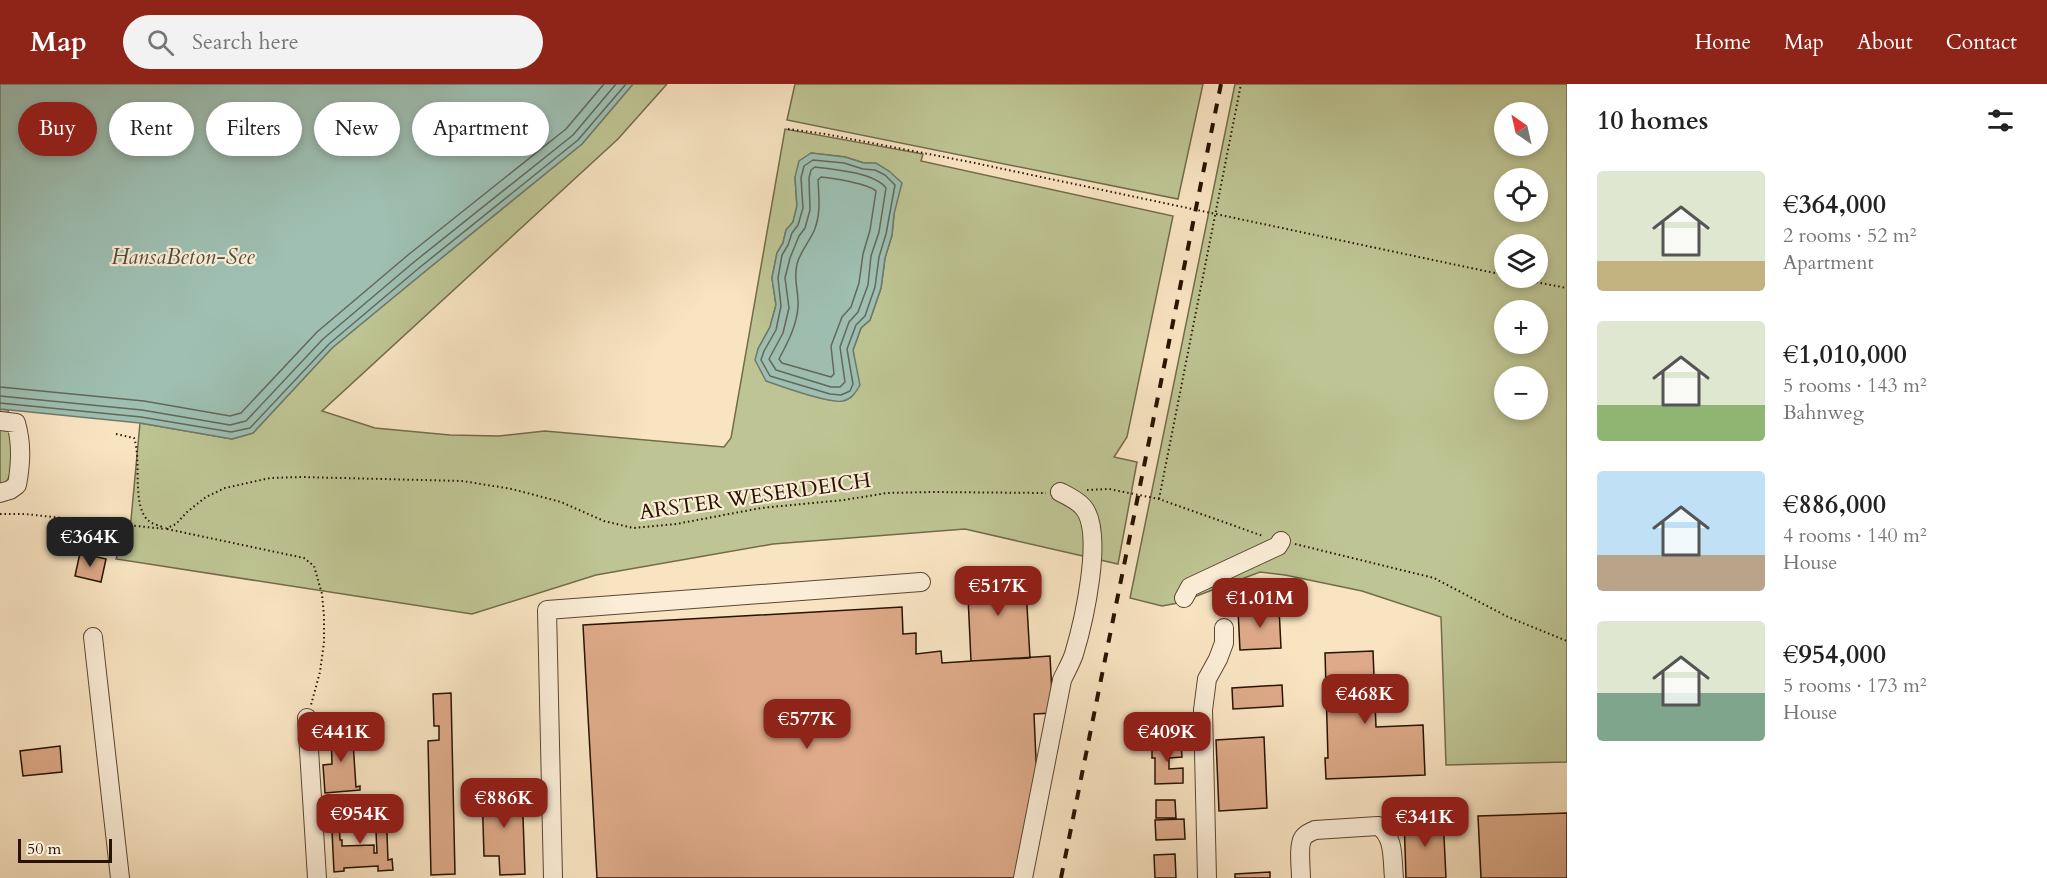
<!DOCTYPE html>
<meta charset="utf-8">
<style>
:root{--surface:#fff;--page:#f2f2f2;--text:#222;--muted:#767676;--accent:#8f2418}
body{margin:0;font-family:Cardo,serif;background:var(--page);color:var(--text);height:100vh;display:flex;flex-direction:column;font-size:22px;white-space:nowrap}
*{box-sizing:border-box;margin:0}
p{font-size:20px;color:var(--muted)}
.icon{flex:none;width:33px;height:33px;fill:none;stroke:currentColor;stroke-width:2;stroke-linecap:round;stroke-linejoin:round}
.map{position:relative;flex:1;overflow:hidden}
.sheet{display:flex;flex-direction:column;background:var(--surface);width:480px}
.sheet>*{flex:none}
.top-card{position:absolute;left:18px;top:18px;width:570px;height:54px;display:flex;gap:12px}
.needle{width:39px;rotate:326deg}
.tools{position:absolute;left:1494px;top:18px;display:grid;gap:12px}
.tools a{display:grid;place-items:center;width:54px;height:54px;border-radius:50%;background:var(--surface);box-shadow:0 3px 9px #0003;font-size:30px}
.scale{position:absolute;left:18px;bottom:15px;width:94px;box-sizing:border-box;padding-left:6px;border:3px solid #281200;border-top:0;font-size:16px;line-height:21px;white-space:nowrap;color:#281200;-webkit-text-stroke:4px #fbedd7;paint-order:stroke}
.price{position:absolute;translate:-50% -51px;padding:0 14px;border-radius:12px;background:var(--accent);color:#fff;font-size:20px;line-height:39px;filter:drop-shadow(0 2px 3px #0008)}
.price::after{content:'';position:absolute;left:50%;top:36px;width:18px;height:14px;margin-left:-9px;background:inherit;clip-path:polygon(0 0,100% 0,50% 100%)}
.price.active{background:#222;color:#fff}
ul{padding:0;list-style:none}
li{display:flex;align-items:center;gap:18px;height:150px;padding:0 30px}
li span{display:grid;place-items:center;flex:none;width:168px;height:120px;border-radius:6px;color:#555}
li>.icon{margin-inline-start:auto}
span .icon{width:72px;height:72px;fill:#fffc;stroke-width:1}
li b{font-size:26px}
h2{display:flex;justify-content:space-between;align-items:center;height:72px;padding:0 30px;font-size:26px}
.pill{padding:0 21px;border-radius:27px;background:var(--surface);box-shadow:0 3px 9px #0003;font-size:21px;line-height:54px}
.pill.active{background:var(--accent);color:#fff}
header{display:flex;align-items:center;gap:36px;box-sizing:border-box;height:84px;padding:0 30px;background:var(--accent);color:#fff}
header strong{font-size:28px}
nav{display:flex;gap:33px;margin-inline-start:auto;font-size:21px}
.search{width:420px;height:54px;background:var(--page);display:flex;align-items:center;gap:15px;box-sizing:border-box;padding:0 21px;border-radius:33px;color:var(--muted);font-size:22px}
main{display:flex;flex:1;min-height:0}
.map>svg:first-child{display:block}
.green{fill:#bec493;stroke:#736b4a;stroke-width:1.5;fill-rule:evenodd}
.water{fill:#9ebfb2;stroke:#6f7a6b;stroke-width:1.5}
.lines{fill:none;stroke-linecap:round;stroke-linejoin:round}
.shore{stroke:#636859;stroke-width:1.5}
.building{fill:#deaa89;stroke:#281200;stroke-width:1.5}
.minor-casing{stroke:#5c4630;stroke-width:20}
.path{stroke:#281200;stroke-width:2;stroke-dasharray:1.5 3;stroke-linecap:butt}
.minor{stroke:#fbedd7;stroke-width:18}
.rail{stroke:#281200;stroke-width:4;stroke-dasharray:10 10;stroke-linecap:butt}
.labels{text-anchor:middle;stroke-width:4.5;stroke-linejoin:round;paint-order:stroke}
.street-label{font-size:21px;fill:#281200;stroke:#fbedd7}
.water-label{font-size:22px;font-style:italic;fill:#514f3e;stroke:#fbedd7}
</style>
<header>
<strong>Map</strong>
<div class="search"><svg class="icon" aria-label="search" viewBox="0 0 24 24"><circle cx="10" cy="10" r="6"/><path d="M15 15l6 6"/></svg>Search here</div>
<nav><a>Home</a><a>Map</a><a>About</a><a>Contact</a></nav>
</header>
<main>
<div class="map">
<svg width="1567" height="794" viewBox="0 0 1567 794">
<rect width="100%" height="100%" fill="#f9e4c2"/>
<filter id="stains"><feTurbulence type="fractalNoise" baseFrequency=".00333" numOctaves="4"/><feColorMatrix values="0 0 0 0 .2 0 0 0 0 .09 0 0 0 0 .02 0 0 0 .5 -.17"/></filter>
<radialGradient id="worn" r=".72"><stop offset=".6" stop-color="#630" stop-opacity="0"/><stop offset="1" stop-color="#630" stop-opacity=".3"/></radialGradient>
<path class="green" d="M633 0H667L618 55 322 327 375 344 450 351 499 352 545 347 724 363 731 354 785 45 923 70 921 77 1173 132 1127 353 1114 373 1137 378 1118 480 965 445 773 460 596 491 472 530 116 475 131 436 140 339 232 355 253 349 332 264 423 189 582 60ZM811 69 845 73 864 79 876 80 894 130 892 151 885 174 881 204 870 236 861 244 853 266 855 280 829 316 806 310 758 265 770 243 776 221 772 194 777 169 783 159 786 146 793 138 797 122 795 93Z
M795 0H1203L1178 115 787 36Z
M1235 0H1567V678L1446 681 1441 533 1362 507 1285 491 1260 488 1178 519 1162 522 1130 514ZM1504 28H1538V62H1504ZM1504 94H1538V128H1504ZM1504 160H1538V194H1504ZM1504 226H1538V260H1504ZM1504 292H1538V326H1504Z
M0 325 8 326C11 353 22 384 0 406Z"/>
<path class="water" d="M0 0H633L582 60 423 189 332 264 253 349 232 355 140 339 0 325Z
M811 69 845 73 864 79H876L889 87 902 99 894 130 892 151 885 174 881 204 870 236 861 244 853 266 860 301C856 308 852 315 843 317 831 320 780 302 766 297L755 276 758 265 770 243 776 221 772 194 777 169 783 159 786 146 793 138 797 122 795 93 799 77Z"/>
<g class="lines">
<path class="shore" d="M813 76 844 79 863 85 875 86 885 91 895 101 886 150 879 173 875 203 865 232 856 241 847 265 853 300 850 307 841 311 830 310 770 292 761 276 764 267 776 246 781 222 778 194 782 171 788 161 792 149 798 141 803 124 801 94 804 82Z
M815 83C834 85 875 89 886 104L879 148 871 172 868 201 858 228 849 238 840 263 845 298 840 303H831L776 286 769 275 783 249 789 224 785 194 790 174 799 152 805 144 810 126 809 94 811 86Z
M821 93C833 94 869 100 876 107L870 146 863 170 859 199 851 223 842 233 831 262 834 290 831 293 782 279 779 275C788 258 797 241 798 222 799 206 793 198 797 180 800 168 809 158 814 147 821 130 819 114 818 96Z
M0 303 144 317 230 332 241 329 317 248 408 171 566 45 604 0
M0 312 142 326 230 341 246 337 323 255 414 178 573 51 616 0
M0 319 141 333 231 348 250 344 329 260 419 184 578 56 626 0"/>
</g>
<path class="building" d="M80 469 106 475 101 498 75 492Z
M1025 488 1030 574 971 577 967 491Z
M902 523 903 550 916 549V570L941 567 942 579 1050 572 1053 629 1034 630 1037 699 1017 794H597L583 541Z
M1279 524 1281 564 1240 566 1238 526Z
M1373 567 1376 643 1423 641 1425 691 1326 695 1325 674H1328L1325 569Z
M1282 601 1283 622 1233 625 1232 604Z
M451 609 455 790 431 791 428 657 439 656V642H434L433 610Z
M352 643 356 703 360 702V706L325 709 323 681 332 680 331 645Z
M1264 653 1267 724 1219 727 1216 656Z
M1152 659H1181L1182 673 1169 674V685L1183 684V699L1155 700V674H1152Z
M60 662 62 688 23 692 20 667Z
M522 705 525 790 500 791 499 772H484L482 706Z
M329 713H338L340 756H342V762L374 761V769H377L375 726 386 725 388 776 392 775 393 786 378 787V782L344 784V787L334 788 332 747H328V743H331Z
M1156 716H1175L1176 734H1156Z
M1567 729V794H1481L1478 732Z
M1443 732 1446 794H1406L1404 734Z
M1184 735 1185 755 1156 756 1155 736Z
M1175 770 1176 794H1155L1154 771Z
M1270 788V794H1235V790Z"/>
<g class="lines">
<g class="minor-casing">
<path id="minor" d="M0 337 16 339C22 360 21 379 17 401L10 406 0 409
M1184 514 1190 503 1278 462 1281 457
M93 553 120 794
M307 634 317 794
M553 794 547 526 921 498
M1023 794 1062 596C1066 587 1071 579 1074 570 1083 540 1105 448 1083 423 1077 416 1068 412 1060 408
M1207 794 1203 626 1207 595 1218 575 1224 559V544
M1301 794C1301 785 1298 761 1303 754 1305 750 1311 748 1315 746L1378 742C1395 752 1392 776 1394 794"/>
</g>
<path class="path" d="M788 45 825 50 975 79 1504 191
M1514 194 1567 204
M116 350 134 354C142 375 131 423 149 437 152 440 158 441 162 443
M1087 406 1109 405 1159 415 1263 452
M1159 415 1241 0
M0 430H25L165 445 176 440 187 428 206 413 225 404 270 394 301 393 462 397 512 405 561 418 604 437 633 444 676 440 761 424 844 416 887 409 932 408 1046 409
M167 445 304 474 314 482 322 510 324 532V558L320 588 311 621
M1295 460 1434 494 1508 533 1567 557"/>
<use href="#minor" class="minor"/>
<path class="rail" d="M1061 794 1221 0"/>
</g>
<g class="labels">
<g class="street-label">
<text transform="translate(755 412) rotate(-8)" y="7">ARSTER WESERDEICH</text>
</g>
<g class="water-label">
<text x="183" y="180">HansaBeton-See</text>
</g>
</g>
<rect width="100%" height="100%" filter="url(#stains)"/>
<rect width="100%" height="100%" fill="url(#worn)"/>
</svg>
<div class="tools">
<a><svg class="needle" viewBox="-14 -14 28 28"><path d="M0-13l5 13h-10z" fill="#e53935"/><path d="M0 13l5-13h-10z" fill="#767676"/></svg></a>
<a><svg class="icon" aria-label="locate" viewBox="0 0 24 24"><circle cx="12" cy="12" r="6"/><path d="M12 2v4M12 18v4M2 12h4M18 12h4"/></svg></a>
<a><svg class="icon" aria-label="layers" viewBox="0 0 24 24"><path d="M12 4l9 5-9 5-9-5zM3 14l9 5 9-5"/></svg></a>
<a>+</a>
<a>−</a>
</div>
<div class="scale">50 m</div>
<b class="price active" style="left:90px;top:484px">€364K</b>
<b class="price" style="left:998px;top:533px">€517K</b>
<b class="price" style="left:1260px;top:545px">€1.01M</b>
<b class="price" style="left:1365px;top:641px">€468K</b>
<b class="price" style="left:807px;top:666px">€577K</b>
<b class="price" style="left:341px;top:679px">€441K</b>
<b class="price" style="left:1167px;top:679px">€409K</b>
<b class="price" style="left:504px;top:745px">€886K</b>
<b class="price" style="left:360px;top:761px">€954K</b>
<b class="price" style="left:1425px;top:764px">€341K</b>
<div class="top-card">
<a class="pill active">Buy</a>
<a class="pill">Rent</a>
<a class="pill">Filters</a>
<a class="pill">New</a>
<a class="pill">Apartment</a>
</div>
</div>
<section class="sheet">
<h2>10 homes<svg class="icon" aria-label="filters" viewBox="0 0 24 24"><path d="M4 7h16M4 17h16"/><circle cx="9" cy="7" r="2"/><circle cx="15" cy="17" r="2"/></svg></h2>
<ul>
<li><span style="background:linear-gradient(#dfe7d0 75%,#c2b280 0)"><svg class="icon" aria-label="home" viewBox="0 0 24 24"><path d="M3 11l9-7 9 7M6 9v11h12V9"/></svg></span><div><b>€364,000</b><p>2 rooms · 52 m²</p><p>Apartment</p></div></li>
<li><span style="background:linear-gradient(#dfe7d0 70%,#8fb573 0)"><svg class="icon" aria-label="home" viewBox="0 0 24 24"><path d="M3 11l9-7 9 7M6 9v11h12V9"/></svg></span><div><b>€1,010,000</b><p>5 rooms · 143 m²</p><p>Bahnweg</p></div></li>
<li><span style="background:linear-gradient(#bfe0f5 70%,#b9a48a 0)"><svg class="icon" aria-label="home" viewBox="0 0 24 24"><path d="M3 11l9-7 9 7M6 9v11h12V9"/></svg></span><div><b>€886,000</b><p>4 rooms · 140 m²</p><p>House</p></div></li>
<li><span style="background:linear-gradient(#dfe7d0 60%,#7fa58c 0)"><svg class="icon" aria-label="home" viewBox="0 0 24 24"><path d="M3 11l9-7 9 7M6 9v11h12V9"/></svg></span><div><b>€954,000</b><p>5 rooms · 173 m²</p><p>House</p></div></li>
</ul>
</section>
</main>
